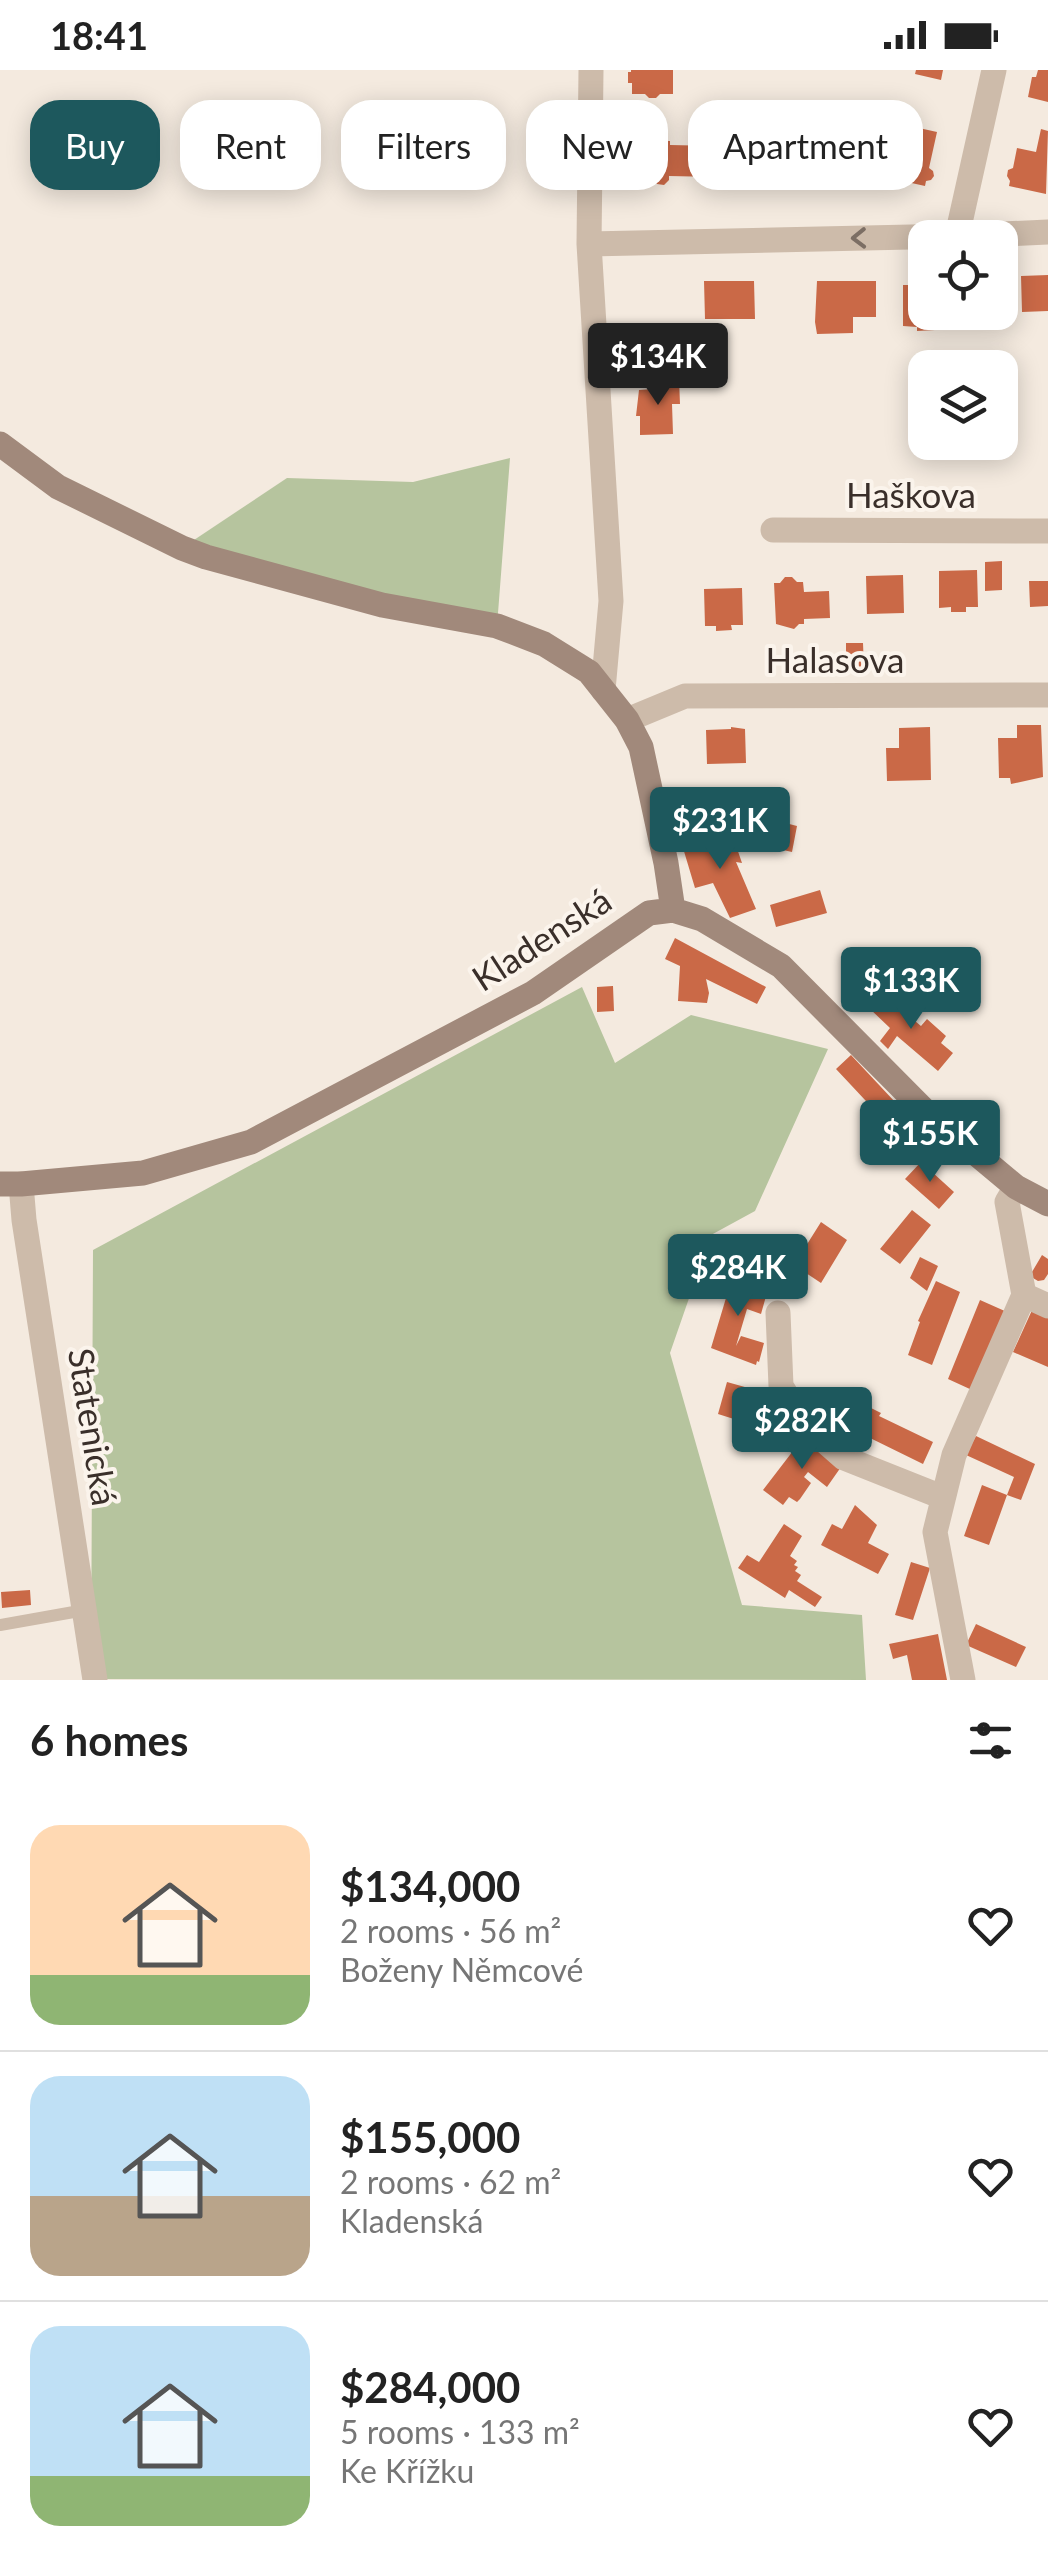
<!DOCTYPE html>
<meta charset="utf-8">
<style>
:root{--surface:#fff;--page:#f2f2f2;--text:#222;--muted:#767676;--line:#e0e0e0;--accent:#1d585d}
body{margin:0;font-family:Lato,sans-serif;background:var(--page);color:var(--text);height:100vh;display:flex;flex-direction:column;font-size:38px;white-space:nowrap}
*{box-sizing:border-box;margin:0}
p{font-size:32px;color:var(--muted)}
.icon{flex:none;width:55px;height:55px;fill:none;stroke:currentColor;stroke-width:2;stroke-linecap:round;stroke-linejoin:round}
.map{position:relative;height:1610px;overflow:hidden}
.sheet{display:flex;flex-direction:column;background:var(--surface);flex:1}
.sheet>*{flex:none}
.guide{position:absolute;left:30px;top:30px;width:990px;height:90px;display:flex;gap:20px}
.buttons{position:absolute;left:908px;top:150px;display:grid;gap:20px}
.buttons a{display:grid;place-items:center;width:110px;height:110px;border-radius:20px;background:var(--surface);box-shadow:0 5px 25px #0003;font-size:50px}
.price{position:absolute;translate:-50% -85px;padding:0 22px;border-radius:10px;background:var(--accent);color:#fff;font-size:32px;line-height:65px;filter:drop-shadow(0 2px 5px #0008)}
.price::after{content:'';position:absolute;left:50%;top:60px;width:30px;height:22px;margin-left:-15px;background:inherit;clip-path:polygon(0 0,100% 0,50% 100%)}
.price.selected{background:#222;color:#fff}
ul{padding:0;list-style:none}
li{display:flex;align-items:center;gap:30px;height:250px;padding:0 30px}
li+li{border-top:2px solid var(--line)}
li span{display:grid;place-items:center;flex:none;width:280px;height:200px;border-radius:30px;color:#555}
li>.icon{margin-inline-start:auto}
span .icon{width:120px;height:120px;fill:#fffc;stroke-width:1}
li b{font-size:42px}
h2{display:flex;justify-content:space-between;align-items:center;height:120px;padding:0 30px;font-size:42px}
.pill{padding:0 35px;border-radius:30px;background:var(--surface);box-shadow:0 5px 25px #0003;font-size:35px;line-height:90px}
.pill.selected{background:var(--accent);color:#fff}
.status{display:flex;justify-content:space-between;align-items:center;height:70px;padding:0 50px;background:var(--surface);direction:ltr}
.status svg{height:28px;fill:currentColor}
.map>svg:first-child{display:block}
.green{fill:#b6c49e}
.building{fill:#ca6947}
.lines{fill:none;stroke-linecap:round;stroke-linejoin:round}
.lane{stroke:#cdbbaa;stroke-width:12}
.street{stroke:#cdbbaa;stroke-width:25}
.secondary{stroke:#a1897b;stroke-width:25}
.oneway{stroke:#7c6e64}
.labels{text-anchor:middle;stroke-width:8;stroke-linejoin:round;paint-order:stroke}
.street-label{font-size:35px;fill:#3a2f2a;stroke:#fbf4ec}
</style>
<div class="status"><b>18:41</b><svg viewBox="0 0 49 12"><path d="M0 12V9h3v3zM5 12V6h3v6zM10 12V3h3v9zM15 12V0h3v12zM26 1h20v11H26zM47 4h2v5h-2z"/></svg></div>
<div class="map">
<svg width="1048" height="1610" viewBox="0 0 1048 1610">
<rect width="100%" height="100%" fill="#f4eadf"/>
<path class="green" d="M510 388 497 556 182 478 287 408 413 412Z
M582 917 615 993 691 945 828 979 755 1141 711 1165 670 1283 742 1535 862 1545 866 1610 91 1609 93 1180Z"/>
<path class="building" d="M631 0H673V24H660L656 28H649L645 24H632V13H628V2H631Z
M916 0H943L941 10 915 4Z
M1038 0H1048V32L1028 27 1032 7H1036Z
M901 54 937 62 929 98 933 101 934 106 931 110 926 111 925 116 889 108 893 86 889 78 897 73Z
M1041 59 1048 61 1046 124 1009 116 1010 111 1007 106 1008 100 1013 98 1017 78 1036 82Z
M637 70 670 71V75L717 76V73L750 74 749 108H732V112L727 117 720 116 716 112V107L669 106V110L664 115 657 114 653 110V105H635Z
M1048 205V241L1022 242 1021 206Z
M704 211H754L755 249H705Z
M817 211H876V247H853V263L817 264 815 252Z
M917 211H925V242H970V250L935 248V260L917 261V257L903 256V215H916Z
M679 309 680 334H672L673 364 640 365V346H636L639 320 654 319 655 316 662 315V310Z
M1002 491V520L985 521V492Z
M977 500 978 537H966V542H951V537L939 538V501Z
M903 505 904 543 867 544 866 506Z
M785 507H792L797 512H803L804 522 829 521 830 548 804 549V554H799L794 559 776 554 774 513H780Z
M1029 511H1048V536L1030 537Z
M742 518 743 555H731L732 560 716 561V556H705L704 519Z
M846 573H863L864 599 846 601Z
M1017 655H1041L1043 707 1011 714 1010 708H999L998 668H1017Z
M731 657 745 659 746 693 707 694 706 660 731 659Z
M930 657 931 710 887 711 886 678H899V658Z
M758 746 797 756 792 782 752 773Z
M731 761 742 793 736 792 756 839 730 848 713 813 695 818 683 778Z
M820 820 827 843 776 857 770 835Z
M675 868 766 917 757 934 706 909 709 923 707 933 678 931 680 896 665 889Z
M613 916 614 941 597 942V917Z
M884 922 901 938 905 934 914 942 909 946 921 956 927 949 946 966 941 973 953 983 938 1001 897 966 888 979 880 971 890 958 869 938Z
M851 985 895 1032 880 1046 836 999Z
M901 1039 917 1057 877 1093 861 1076Z
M921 1092 954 1122 939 1139 905 1109Z
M912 1140 931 1155 900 1194 880 1179Z
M821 1152 847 1170 821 1213 794 1195Z
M1042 1185 1048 1189V1204L1044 1210 1038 1211 1033 1208 1032 1202Z
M920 1187 938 1196 927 1221 910 1208Z
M723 1204 768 1219 761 1244 747 1239 736 1276 741 1266 764 1273 759 1292 757 1291 756 1295 711 1278 726 1228 716 1225Z
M936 1211 960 1222 932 1295 908 1285 920 1252 918 1251Z
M980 1230 1007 1242 972 1320 948 1309Z
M1033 1238 1048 1245V1297L1013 1282Z
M727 1312 752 1319 750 1330 772 1336 766 1359 718 1344Z
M863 1334 881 1343 879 1346 933 1372 923 1394 868 1367 871 1362 867 1360 871 1353 857 1346Z
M806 1364 841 1397 827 1417 808 1402 804 1407 811 1413 800 1429 797 1432 789 1427 783 1435 763 1420Z
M976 1366 1035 1394 1021 1430 1007 1425 1014 1407 966 1385Z
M982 1415 1007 1425 989 1475 964 1466Z
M855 1435 877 1455 868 1473 889 1484 878 1504 821 1475 832 1454 842 1459Z
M784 1454 802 1466 790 1486 797 1491 794 1495 798 1497 795 1501 801 1505 797 1511 822 1527 815 1537 789 1520 785 1528 738 1498 747 1485 759 1492Z
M911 1492 930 1498 913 1550 895 1545Z
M30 1520 31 1535 2 1538 1 1522Z
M976 1554 1026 1577 1016 1597 966 1575Z
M938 1564 947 1610H912L907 1585 893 1589 889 1574Z"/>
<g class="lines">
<path class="lane" d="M0 1555 85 1540"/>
<path class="street" d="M591 0 589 174 611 531 603 620
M957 166 994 0
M589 174 957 166 1048 162
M773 460 1048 461
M627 650 685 626 1048 625
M21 1114 24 1150 95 1610
M1024 1225 1048 1236
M778 1243 781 1316 803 1352 844 1388 942 1427
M963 1610 935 1462 954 1385 1024 1225 1007 1132 1016 1117"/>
<path class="secondary" d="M0 374 58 417 182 478 206 487 382 535 497 556 544 574 589 602 627 650 641 677 666 793 673 840
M0 1114H21L143 1103 251 1072 533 923 649 843 673 840 702 849 781 896 925 1041 1016 1117 1048 1134"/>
</g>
<defs><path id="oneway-chevron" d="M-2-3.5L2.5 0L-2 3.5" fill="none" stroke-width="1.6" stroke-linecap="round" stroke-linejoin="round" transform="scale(2.5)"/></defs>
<use class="oneway" href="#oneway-chevron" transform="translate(859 168) rotate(179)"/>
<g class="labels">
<g class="street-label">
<text x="911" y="438">Haškova</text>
<text x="835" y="603">Halasova</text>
<text transform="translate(542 870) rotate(-33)" y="12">Kladenská</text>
<text transform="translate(92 1357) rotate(81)" y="12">Statenická</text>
</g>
</g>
</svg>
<div class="buttons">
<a><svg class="icon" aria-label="locate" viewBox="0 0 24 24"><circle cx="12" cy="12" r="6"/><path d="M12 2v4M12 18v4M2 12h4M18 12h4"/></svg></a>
<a><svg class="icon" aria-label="layers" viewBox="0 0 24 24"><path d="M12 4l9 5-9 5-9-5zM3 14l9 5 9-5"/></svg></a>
</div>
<b class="price selected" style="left:658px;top:338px">$134K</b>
<b class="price" style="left:720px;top:802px">$231K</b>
<b class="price" style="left:911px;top:962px">$133K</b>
<b class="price" style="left:930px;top:1115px">$155K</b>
<b class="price" style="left:738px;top:1249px">$284K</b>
<b class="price" style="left:802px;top:1402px">$282K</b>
<div class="guide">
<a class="pill selected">Buy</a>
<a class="pill">Rent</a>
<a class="pill">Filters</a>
<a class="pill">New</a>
<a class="pill">Apartment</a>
</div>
</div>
<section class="sheet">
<h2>6 homes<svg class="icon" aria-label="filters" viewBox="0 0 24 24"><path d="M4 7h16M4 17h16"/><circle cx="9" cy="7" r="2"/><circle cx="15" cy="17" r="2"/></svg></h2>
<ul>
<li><span style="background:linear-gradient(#ffd9b3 75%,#8fb573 0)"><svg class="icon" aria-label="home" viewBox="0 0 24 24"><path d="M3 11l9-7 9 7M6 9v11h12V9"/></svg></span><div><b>$134,000</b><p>2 rooms · 56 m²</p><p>Boženy Němcové</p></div><svg class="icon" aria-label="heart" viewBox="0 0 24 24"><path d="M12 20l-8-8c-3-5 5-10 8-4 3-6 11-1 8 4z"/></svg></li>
<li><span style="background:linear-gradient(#bfe0f5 60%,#b9a48a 0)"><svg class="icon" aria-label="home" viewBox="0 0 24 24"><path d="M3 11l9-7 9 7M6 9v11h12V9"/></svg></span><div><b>$155,000</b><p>2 rooms · 62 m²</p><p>Kladenská</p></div><svg class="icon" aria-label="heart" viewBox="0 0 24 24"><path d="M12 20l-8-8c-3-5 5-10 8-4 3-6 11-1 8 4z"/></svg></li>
<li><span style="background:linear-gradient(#bfe0f5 75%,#8fb573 0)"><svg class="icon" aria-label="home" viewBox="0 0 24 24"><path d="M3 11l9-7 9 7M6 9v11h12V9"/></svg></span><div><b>$284,000</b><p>5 rooms · 133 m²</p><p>Ke Křížku</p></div><svg class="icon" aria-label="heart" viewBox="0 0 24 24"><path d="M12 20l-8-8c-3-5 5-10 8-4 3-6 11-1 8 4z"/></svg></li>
</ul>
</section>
